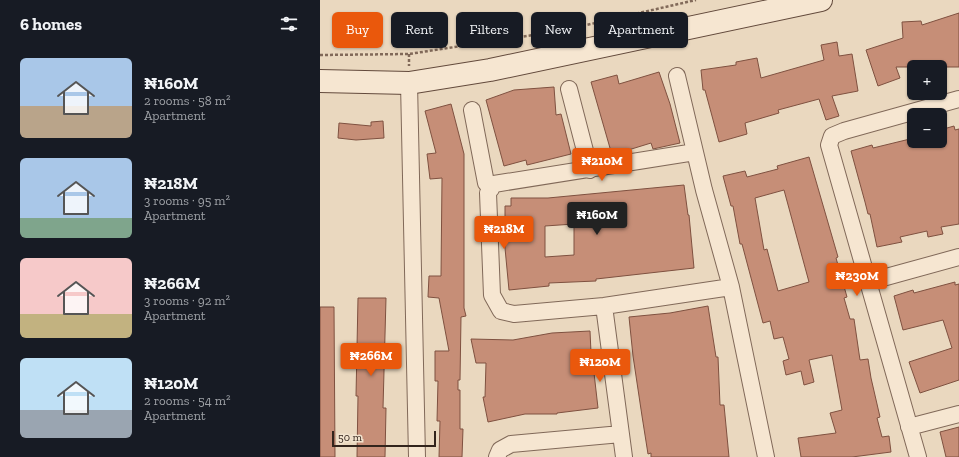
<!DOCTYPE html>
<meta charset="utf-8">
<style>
:root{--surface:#171b24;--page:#20242c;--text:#f1f3f6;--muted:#9ea1a6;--accent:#ea580c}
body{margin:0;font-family:"Zilla Slab",serif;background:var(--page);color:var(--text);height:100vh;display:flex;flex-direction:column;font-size:15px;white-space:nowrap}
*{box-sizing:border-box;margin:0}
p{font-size:13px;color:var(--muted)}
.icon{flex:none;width:22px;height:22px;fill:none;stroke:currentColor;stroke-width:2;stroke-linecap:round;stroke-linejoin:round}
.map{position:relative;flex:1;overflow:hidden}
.details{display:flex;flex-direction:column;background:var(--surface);width:320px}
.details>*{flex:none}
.banner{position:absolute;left:12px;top:12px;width:380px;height:36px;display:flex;gap:8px}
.fabs{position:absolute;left:587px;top:60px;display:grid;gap:8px}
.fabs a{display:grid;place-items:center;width:40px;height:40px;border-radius:6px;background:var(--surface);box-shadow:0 1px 3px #0004;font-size:20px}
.scale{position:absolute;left:12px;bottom:10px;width:104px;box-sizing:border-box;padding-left:4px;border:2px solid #32241c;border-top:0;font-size:11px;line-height:14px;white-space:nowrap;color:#32241c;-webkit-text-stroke:3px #f2e3ce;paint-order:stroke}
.price{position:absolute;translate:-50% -34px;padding:0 9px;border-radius:4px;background:var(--accent);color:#fff;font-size:13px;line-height:26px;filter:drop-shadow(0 1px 2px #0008)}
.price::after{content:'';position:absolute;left:50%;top:24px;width:12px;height:9px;margin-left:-6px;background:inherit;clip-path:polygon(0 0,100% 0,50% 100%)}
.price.selected{background:#222;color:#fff}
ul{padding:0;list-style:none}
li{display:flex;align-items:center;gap:12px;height:100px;padding:0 20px}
li span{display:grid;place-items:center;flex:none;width:112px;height:80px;border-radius:6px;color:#555}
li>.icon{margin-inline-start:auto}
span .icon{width:48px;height:48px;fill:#fffc;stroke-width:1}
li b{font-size:17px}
h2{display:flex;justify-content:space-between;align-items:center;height:48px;padding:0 20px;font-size:17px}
.pill{padding:0 14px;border-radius:6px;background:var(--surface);box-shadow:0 1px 3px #0004;font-size:14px;line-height:36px}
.pill.selected{background:var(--accent);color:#fff}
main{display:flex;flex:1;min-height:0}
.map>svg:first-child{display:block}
.building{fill:#c68e77;stroke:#7f5140;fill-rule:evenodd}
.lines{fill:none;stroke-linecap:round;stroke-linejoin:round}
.street-casing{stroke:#816959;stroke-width:18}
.secondary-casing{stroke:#634a3c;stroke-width:24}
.path{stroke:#816959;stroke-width:2.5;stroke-dasharray:3 2;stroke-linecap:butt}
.street{stroke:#f6e6d1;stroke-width:16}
.secondary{stroke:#f6e6d1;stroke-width:22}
</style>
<main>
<section class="details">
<h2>6 homes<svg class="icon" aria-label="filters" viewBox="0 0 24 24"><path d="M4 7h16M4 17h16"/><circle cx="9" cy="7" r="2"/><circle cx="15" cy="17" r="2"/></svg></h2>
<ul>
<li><span style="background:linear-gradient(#a9c7e8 60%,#b9a48a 0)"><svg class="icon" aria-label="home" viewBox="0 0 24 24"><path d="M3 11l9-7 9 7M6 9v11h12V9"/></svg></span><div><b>₦160M</b><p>2 rooms · 58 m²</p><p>Apartment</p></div></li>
<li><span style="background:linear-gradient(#a9c7e8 75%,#7fa58c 0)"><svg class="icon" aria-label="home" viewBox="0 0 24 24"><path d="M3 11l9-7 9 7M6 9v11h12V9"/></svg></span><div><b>₦218M</b><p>3 rooms · 95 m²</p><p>Apartment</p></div></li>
<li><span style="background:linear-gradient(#f6c9c9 70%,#c2b280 0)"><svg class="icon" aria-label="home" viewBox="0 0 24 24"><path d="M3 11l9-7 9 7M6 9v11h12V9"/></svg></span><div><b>₦266M</b><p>3 rooms · 92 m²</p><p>Apartment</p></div></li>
<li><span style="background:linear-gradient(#bfe0f5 65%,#9aa5b1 0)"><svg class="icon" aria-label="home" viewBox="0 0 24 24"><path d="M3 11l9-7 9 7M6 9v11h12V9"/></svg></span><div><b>₦120M</b><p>2 rooms · 54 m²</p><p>Apartment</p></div></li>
</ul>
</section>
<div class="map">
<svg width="639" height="457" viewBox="0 0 639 457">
<rect width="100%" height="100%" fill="#ead8bf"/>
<path class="building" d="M639 13V67H576L580 78 558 86 546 50 583 38 582 22 601 21 602 25Z
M517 42 519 56 532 54 538 91 512 96 519 116 506 120 499 99 458 110 459 113 425 123 427 134 399 142 385 90H383L381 70 416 65V62L437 58 441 78 504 60 501 45Z
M339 72 350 104 360 143 333 149 331 143 292 155 271 82 297 75 299 84Z
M234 87 236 115 241 114 251 154 207 165 206 160 184 166 166 100 194 90Z
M131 104 144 154V308L146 316 141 317 140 380H138V390H140V429H143L142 457H119L120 421H117L118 381H115V351H129L119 298 108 297 109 276H121L122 178 110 179 107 154 116 153 105 111Z
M63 121 64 138 36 140 18 138 19 123 51 126V122Z
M634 126 635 130 639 129V224L621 227 623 234 608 237 607 231 580 237 582 242 557 247 550 214H548L545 202 531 151 552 145 553 148 594 138V141H620V130Z
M489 157 518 257 516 258 527 297 524 298 530 319H534L540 360 548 359 551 378 560 417 557 418 562 437 569 436 571 452 532 457H481L478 438 516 433 510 413 522 410 512 355 489 360 494 382 484 385 481 371 466 375 463 361 469 359 463 337 454 339 450 321 443 323 422 244H420L413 206H411L403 176 425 171 427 177 458 169 457 166ZM464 190 489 282 458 291 447 249 444 250 435 198Z
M364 185 368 215H369L374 268 276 279V281L229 283V286L189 290 185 248V206H191V198H228ZM254 224V255L225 257V226Z
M635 282V285L639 284V380L600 393 589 362 632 348 623 320 583 330 574 296 593 290 594 293Z
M38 298H66L63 408H66L65 457H37L38 396H36Z
M388 306 396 357H398L400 405H404L409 457H331V453L328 454 322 416 313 356 309 317 350 313Z
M0 307H14L15 457H0Z
M270 331 272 374 274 373 278 408 237 413V414H205L168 422 163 397H165L166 363H156L151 339 193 340 232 333Z
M639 427V457H626L620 432Z"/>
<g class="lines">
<g class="street-casing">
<path id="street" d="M357 76 384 190 411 287 446 457
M89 83 97 457
M249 89 270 170
M152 110 166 183 171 189
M375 152 174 184 168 193 172 295 181 311 194 314 284 306 411 287
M548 282 639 257
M284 306 304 457
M589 427 639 414
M177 457 180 450 191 444 301 434
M598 457 509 145 512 136 524 131 639 99"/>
</g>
<g class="secondary-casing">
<path id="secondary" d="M0 81 89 83 170 70 501 0"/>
</g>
<path class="path" d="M89 54V66
M0 55 89 54 240 31 376 0"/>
<use href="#street" class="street"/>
<use href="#secondary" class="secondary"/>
</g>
</svg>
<div class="fabs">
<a>+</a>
<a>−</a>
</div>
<div class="scale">50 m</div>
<b class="price" style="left:282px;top:182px">₦210M</b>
<b class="price selected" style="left:277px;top:236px">₦160M</b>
<b class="price" style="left:184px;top:250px">₦218M</b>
<b class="price" style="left:537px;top:297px">₦230M</b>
<b class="price" style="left:51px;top:377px">₦266M</b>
<b class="price" style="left:280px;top:383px">₦120M</b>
<div class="banner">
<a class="pill selected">Buy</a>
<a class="pill">Rent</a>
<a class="pill">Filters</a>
<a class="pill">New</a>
<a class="pill">Apartment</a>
</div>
</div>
</main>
